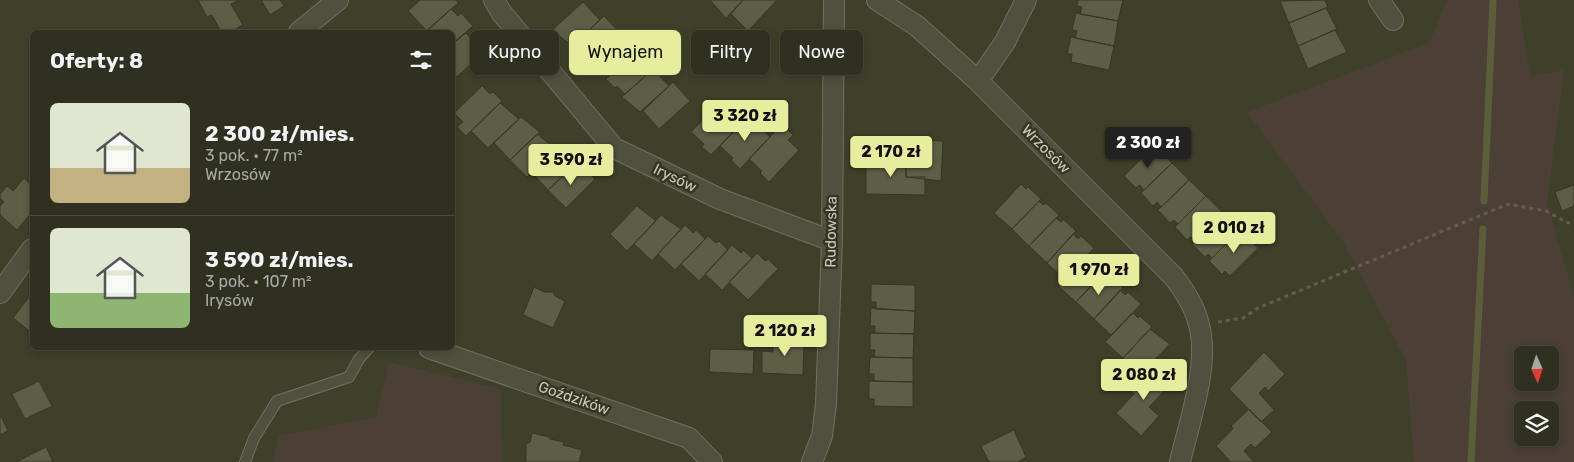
<!DOCTYPE html>
<html lang="pl">
<meta charset="utf-8">
<style>
:root{--surface:#2f3020;--page:#373829;--text:#f1f3f6;--muted:#a7a9a5;--line:#4a4b3e;--accent:#e6ed9c}
body{margin:0;font-family:Rubik,sans-serif;background:var(--page);color:var(--text);height:100vh;display:flex;flex-direction:column;font-size:19px;white-space:nowrap}
*{box-sizing:border-box;margin:0}
p{font-size:16px;color:var(--muted)}
.icon{flex:none;width:28px;height:28px;fill:none;stroke:currentColor;stroke-width:2;stroke-linecap:round;stroke-linejoin:round}
.map{position:relative;flex:1;overflow:hidden}
.panel{position:absolute;left:30px;top:30px;width:425px;height:320px;display:flex;flex-direction:column;background:var(--surface);border-radius:8px;box-shadow:0 2px 8px #0003,0 0 0 1px var(--line)}
.panel>*{flex:none}
.top-card{position:absolute;left:470px;top:30px;width:475px;height:45px;display:flex;gap:10px}
.needle{width:32px;rotate:177deg}
.controls{position:absolute;left:1514px;top:346px;display:grid;gap:10px}
.controls a{display:grid;place-items:center;width:45px;height:45px;border-radius:8px;background:var(--surface);box-shadow:0 2px 8px #0003,0 0 0 1px var(--line);font-size:25px}
.price{position:absolute;translate:-50% -42px;padding:0 11px;border-radius:5px;background:var(--accent);color:#111;font-size:16px;line-height:32px;filter:drop-shadow(0 1px 2px #0008)}
.price::after{content:'';position:absolute;left:50%;top:30px;width:15px;height:11px;margin-left:-8px;background:inherit;clip-path:polygon(0 0,100% 0,50% 100%)}
.price.on{background:#222;color:#fff}
ul{padding:0;list-style:none}
li{display:flex;align-items:center;gap:15px;height:125px;padding:0 20px}
li+li{border-top:1px solid var(--line)}
li span{display:grid;place-items:center;flex:none;width:140px;height:100px;border-radius:8px;color:#555}
li>.icon{margin-inline-start:auto}
span .icon{width:60px;height:60px;fill:#fffc;stroke-width:1}
li b{font-size:21px}
h2{display:flex;justify-content:space-between;align-items:center;height:60px;padding:0 20px;font-size:21px}
.chip{padding:0 18px;border-radius:8px;background:var(--surface);box-shadow:0 2px 8px #0003,0 0 0 1px var(--line);font-size:18px;line-height:45px}
.chip.on{background:var(--accent);color:#111}
.map>svg:first-child{display:block}
.green{fill:#4b3f36;fill-rule:evenodd}
.lines{fill:none;stroke-linecap:round;stroke-linejoin:round}
.stream{stroke:#5c5e3a;stroke-width:7}
.building{fill:#5d5e46;stroke:#363724}
.lane-casing{stroke:#6f705f;stroke-width:12}
.street-casing{stroke:#6f705f;stroke-width:22}
.path{stroke:#645c51;stroke-width:3;stroke-dasharray:4 4;stroke-linecap:butt}
.lane{stroke:#4f503e;stroke-width:10}
.street{stroke:#4f503e;stroke-width:20}
.labels{text-anchor:middle;stroke-width:5;stroke-linejoin:round;paint-order:stroke}
.street-label{font-size:15px;fill:#c9cabb;stroke:#343522}
</style>
<div class="map">
<svg width="1574" height="462" viewBox="0 0 1574 462">
<rect width="100%" height="100%" fill="#3f402a"/>
<path class="green" d="M1447 0H1518L1530 76 1564 70 1547 202 1574 297V462H1414L1406 360 1343 242 1247 112 1429 43ZM1522 355H1550V382H1522ZM1522 410H1550V438H1522Z
M389 362 501 389 502 462H273L279 436 376 417Z"/>
<g class="lines">
<path class="stream" d="M1484 201 1493 2
M1471 462 1483 229"/>
</g>
<path class="building" d="M198 0H239L231 4 243 25 230 32H221L212 15 207 17Z
M261 0H280L284 6 270 15Z
M420 0H456L458 3 427 31 408 11Z
M710 0H743L726 18Z
M743 0H777L748 31 731 14Z
M1078 0H1123L1118 21 1080 14 1082 7 1077 6Z
M1325 0 1328 7 1289 23 1280 1Z
M583 2 600 20 572 46 552 30Z
M1326 8 1337 29 1298 46 1289 23Z
M451 9 458 16 461 13 473 26 452 44V32H425Z
M1076 13 1118 21 1114 46 1075 38 1077 31 1072 30Z
M604 16 620 33 592 59 574 44Z
M1335 30 1347 52 1308 69 1298 46Z
M466 33 475 43 478 39 487 49 457 77 452 73V44Z
M620 33 637 51 608 77 590 61Z
M1071 37 1114 46 1109 70 1071 62 1072 54H1067Z
M637 51 653 69 625 94 617 86 615 88 606 79Z
M653 69 669 86 640 112 622 97Z
M673 82 690 101 659 129 643 111Z
M482 86 490 94 493 92 502 101 466 136 457 127 463 122 454 113Z
M500 103 519 119 488 148 471 131Z
M719 103 741 124 711 155 702 147 704 144 691 132Z
M748 116 770 137 740 169 731 160 733 158 720 146Z
M521 117 540 132 510 160 494 143Z
M782 124 793 135 788 140 799 150 769 182 760 173 762 171 749 159Z
M537 134 556 149 527 177 510 160Z
M919 140 943 141 941 181 906 177V160H918Z
M1155 145 1172 163 1144 190 1140 185 1136 188 1124 176Z
M559 146 578 162 548 190 532 173Z
M866 157H899V160H906V177H925V195L866 194Z
M1172 163 1189 180 1161 207 1157 202 1153 206 1141 193Z
M576 164 584 173 586 170 595 179 566 208 548 190Z
M24 178 32 186V212L17 230 0 215V206L4 202 0 198V194L7 186 13 191Z
M1189 180 1206 196 1178 224 1174 220 1170 223 1158 210Z
M1021 184 1026 189 1028 187 1041 199 1012 229 994 213Z
M1574 185V206L1562 211 1555 192Z
M1206 196 1223 213 1195 241 1191 237 1187 240 1175 227Z
M1039 201 1043 205 1046 203 1059 215 1029 246 1012 229Z
M637 206 656 221 627 251 610 234Z
M1223 213 1240 230 1212 258 1208 254 1205 257 1192 244Z
M661 215 681 229 652 261 634 244Z
M1056 218 1061 222 1063 219 1076 231 1047 263 1029 246Z
M685 225 693 233 696 230 705 239 675 270 658 254Z
M1240 230 1258 248 1230 276 1225 271 1222 274 1209 261Z
M1073 234 1078 239 1081 236 1094 248 1064 279 1047 263Z
M708 236 716 243 719 241 728 250 699 281 681 264Z
M732 245 741 253 743 250 752 258 722 290 705 274Z
M757 253 765 261 768 259 778 269 748 300 729 282Z
M1086 257 1090 262 1093 259 1105 271 1076 302 1058 286Z
M1103 274 1108 278 1110 276 1123 288 1094 319 1076 302Z
M871 284 915 285V311L876 309V302H871Z
M534 287 544 292H553L555 296 565 301 553 328 523 315Z
M1120 290 1125 295 1128 292 1141 304 1111 335 1094 319Z
M32 293V333L13 318Z
M871 308 915 311 914 334 875 333V326H870Z
M1133 313 1138 318 1140 316 1152 327 1123 358 1105 342Z
M1150 329 1170 344 1141 374 1123 358Z
M870 333 914 334 913 358 874 357 875 350H870Z
M773 337 804 338 803 375 762 373V351L773 352Z
M710 349 754 350 753 374 709 372Z
M1264 352 1285 374 1268 391 1265 387 1259 393 1274 410 1261 422 1229 389Z
M870 357 913 358V382L874 381V374H869Z
M1151 365 1171 384 1149 407 1159 416 1141 436 1116 413 1134 394 1130 390Z
M39 381 52 406 25 419 12 394Z
M869 381 913 382V407L874 406V399H869Z
M1249 409 1272 432 1255 448 1251 444 1244 451 1254 462H1231L1216 446 1233 429 1231 426Z
M0 414 8 431 0 435Z
M1014 430 1026 457 1018 462H989L981 446Z
M532 433 550 437V439L564 442 563 445 582 450 579 462H526V444L530 442Z
M46 447 53 462H16Z"/>
<g class="lines">
<g class="lane-casing">
<path id="lane" d="M245 462 254 438 277 401 349 377 359 359 369 348"/>
</g>
<g class="street-casing">
<path id="street" d="M494 0 501 12 614 148 720 199 832 241
M877 0 917 26 978 81 1174 277C1185 292 1195 307 1199 325 1210 365 1189 422 1180 462
M1379 0 1393 20
M299 32 338 0
M978 81 1005 42 1026 0
M0 293 32 249
M429 348 689 438 712 462
M812 462 822 436 826 404 832 241 834 0"/>
</g>
<path class="path" d="M1218 322 1243 318 1258 308 1508 204 1546 211 1568 223 1574 221"/>
<use href="#lane" class="lane"/>
<use href="#street" class="street"/>
</g>
<g class="labels">
<g class="street-label">
<text transform="translate(1046 149) rotate(45)" y="5">Wrzosów</text>
<text transform="translate(675 178) rotate(26)" y="5">Irysów</text>
<text transform="translate(831 232) rotate(-89)" y="5">Rudowska</text>
<text transform="translate(574 398) rotate(19)" y="5">Goździków</text>
</g>
</g>
</svg>
<div class="controls">
<a><svg class="needle" viewBox="-14 -14 28 28"><path d="M0-13l5 13h-10z" fill="#e53935"/><path d="M0 13l5-13h-10z" fill="#a7a9a5"/></svg></a>
<a><svg class="icon" aria-label="layers" viewBox="0 0 24 24"><path d="M12 4l9 5-9 5-9-5zM3 14l9 5 9-5"/></svg></a>
</div>
<b class="price" style="left:745px;top:142px">3 320 zł</b>
<b class="price on" style="left:1148px;top:169px">2 300 zł</b>
<b class="price" style="left:891px;top:178px">2 170 zł</b>
<b class="price" style="left:571px;top:186px">3 590 zł</b>
<b class="price" style="left:1234px;top:254px">2 010 zł</b>
<b class="price" style="left:1099px;top:296px">1 970 zł</b>
<b class="price" style="left:785px;top:357px">2 120 zł</b>
<b class="price" style="left:1144px;top:401px">2 080 zł</b>
<div class="top-card">
<a class="chip">Kupno</a>
<a class="chip on">Wynajem</a>
<a class="chip">Filtry</a>
<a class="chip">Nowe</a>
</div>
<section class="panel">
<h2>Oferty: 8<svg class="icon" aria-label="filters" viewBox="0 0 24 24"><path d="M4 7h16M4 17h16"/><circle cx="9" cy="7" r="2"/><circle cx="15" cy="17" r="2"/></svg></h2>
<ul>
<li><span style="background:linear-gradient(#dfe7d0 65%,#c2b280 0)"><svg class="icon" aria-label="home" viewBox="0 0 24 24"><path d="M3 11l9-7 9 7M6 9v11h12V9"/></svg></span><div><b>2 300 zł/mies.</b><p>3 pok. · 77 m²</p><p>Wrzosów</p></div></li>
<li><span style="background:linear-gradient(#dfe7d0 65%,#8fb573 0)"><svg class="icon" aria-label="home" viewBox="0 0 24 24"><path d="M3 11l9-7 9 7M6 9v11h12V9"/></svg></span><div><b>3 590 zł/mies.</b><p>3 pok. · 107 m²</p><p>Irysów</p></div></li>
</ul>
</section>
</div>
